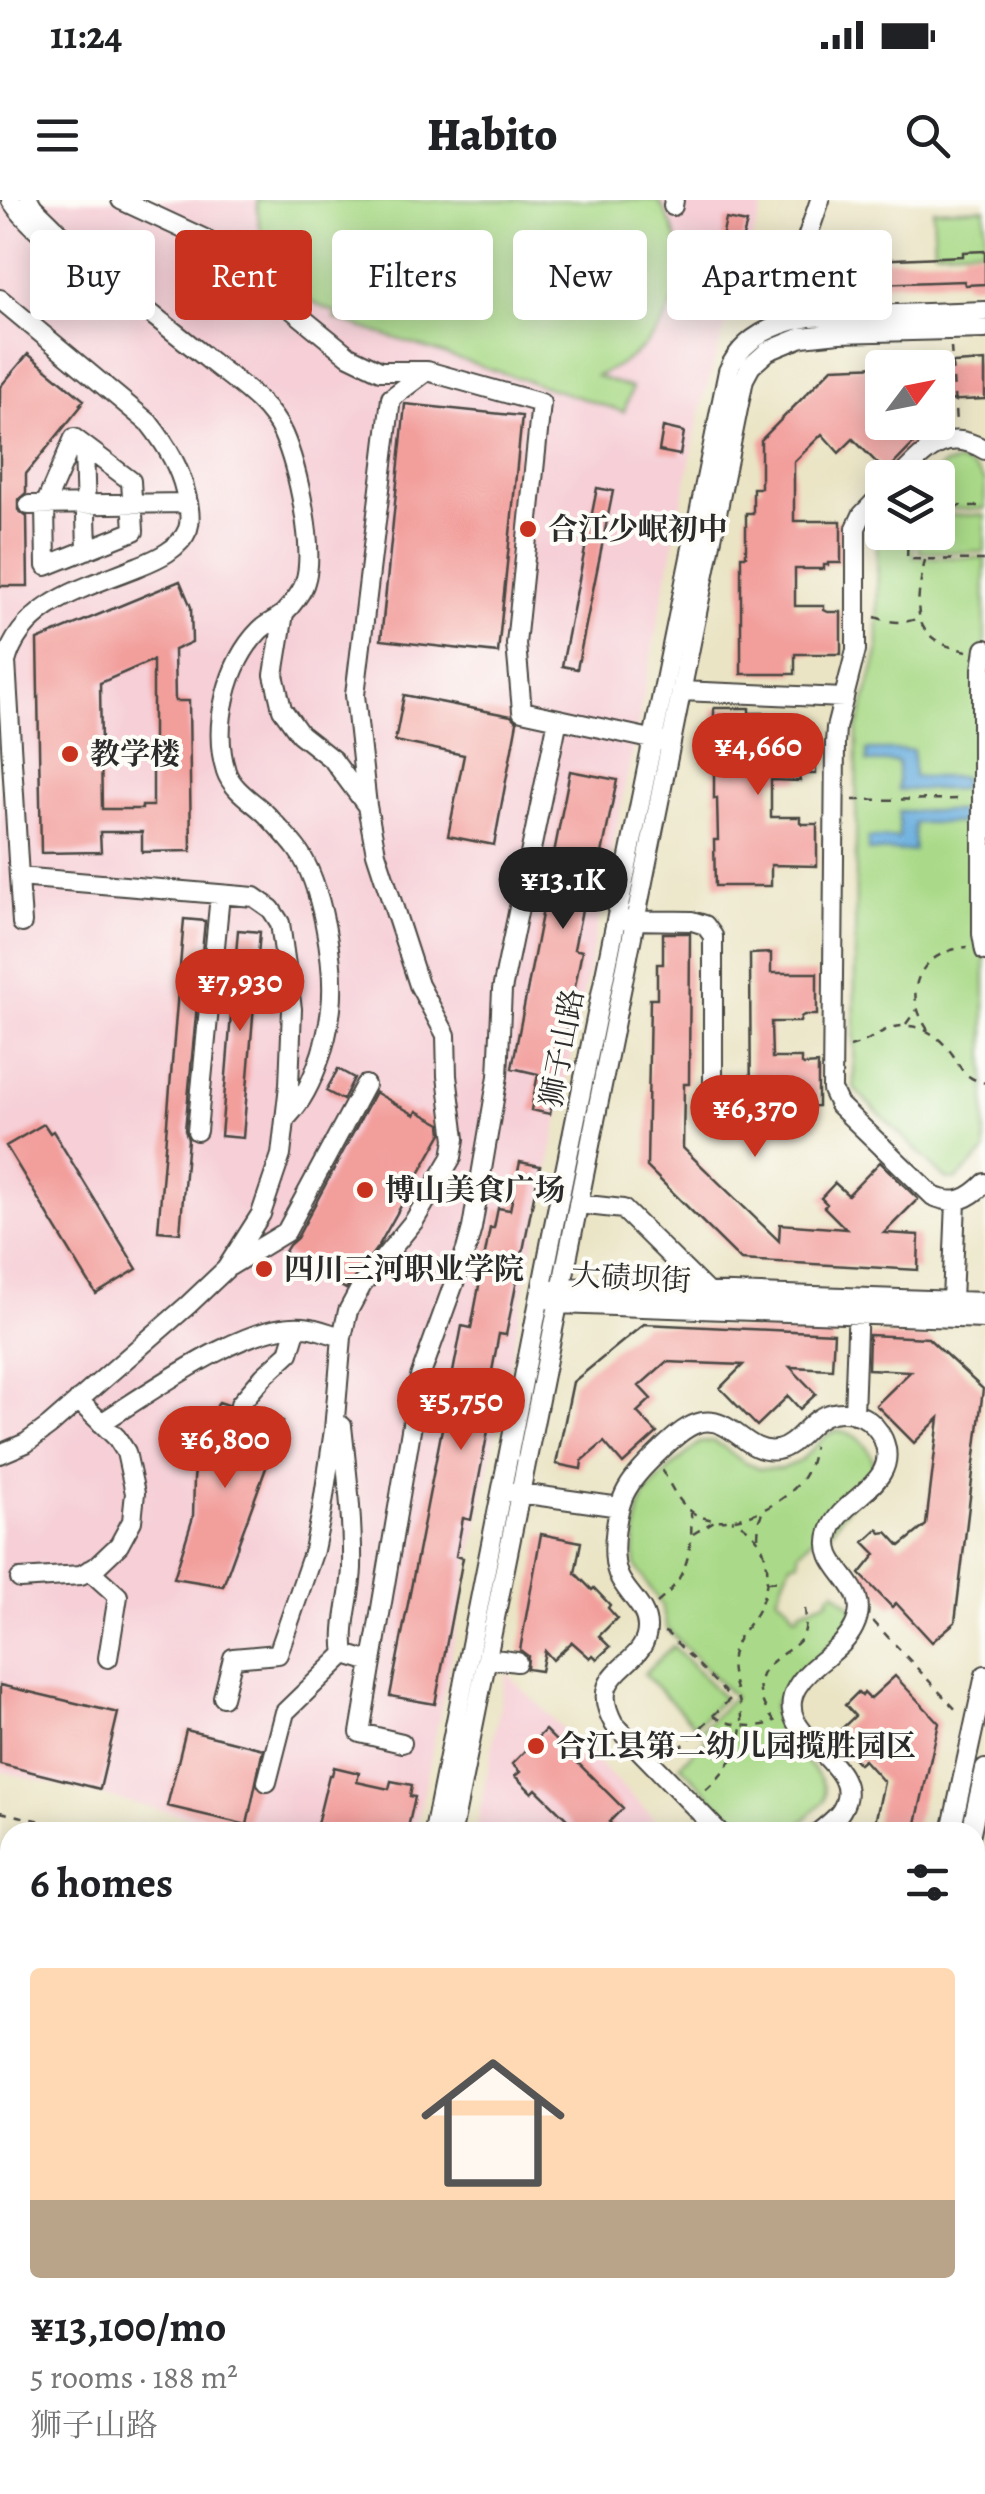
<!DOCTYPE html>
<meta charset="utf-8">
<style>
:root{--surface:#fff;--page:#f6f6f6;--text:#202124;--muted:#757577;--line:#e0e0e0;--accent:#c8321e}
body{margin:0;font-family:Alegreya,"Noto Serif SC",serif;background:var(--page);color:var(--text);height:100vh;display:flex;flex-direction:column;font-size:38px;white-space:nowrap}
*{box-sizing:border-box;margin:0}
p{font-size:32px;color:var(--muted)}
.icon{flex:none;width:55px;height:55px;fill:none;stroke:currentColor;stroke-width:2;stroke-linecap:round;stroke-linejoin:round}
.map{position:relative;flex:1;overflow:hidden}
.details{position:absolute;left:0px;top:1622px;width:985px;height:672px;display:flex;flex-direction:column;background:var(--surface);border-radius:30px 30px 0 0;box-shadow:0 5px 25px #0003}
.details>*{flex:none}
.top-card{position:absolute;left:30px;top:30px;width:925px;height:90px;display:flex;gap:20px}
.needle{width:65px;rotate:58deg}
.tools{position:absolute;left:865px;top:150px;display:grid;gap:20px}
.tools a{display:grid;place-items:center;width:90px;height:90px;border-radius:10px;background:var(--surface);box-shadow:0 5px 25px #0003;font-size:50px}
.price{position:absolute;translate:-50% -85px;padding:0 22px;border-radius:35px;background:var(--accent);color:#fff;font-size:32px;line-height:65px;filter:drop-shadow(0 2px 5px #0008)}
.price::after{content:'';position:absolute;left:50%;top:60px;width:30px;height:22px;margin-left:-15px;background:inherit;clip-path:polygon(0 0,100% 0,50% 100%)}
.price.active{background:#222;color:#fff}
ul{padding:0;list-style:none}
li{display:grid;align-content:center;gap:20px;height:530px;padding:0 30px}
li+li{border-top:2px solid var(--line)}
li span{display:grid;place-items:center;height:310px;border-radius:10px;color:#555}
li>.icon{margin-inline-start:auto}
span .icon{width:180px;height:180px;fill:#fffc;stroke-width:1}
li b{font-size:42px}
h2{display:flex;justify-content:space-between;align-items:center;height:120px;padding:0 30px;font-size:42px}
.chip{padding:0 35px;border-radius:10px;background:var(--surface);box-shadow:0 5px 25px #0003;font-size:35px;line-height:90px}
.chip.active{background:var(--accent);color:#fff}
.status{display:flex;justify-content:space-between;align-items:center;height:70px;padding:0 50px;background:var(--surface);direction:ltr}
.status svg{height:28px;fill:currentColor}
header{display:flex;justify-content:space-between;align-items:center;height:130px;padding:0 30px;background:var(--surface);font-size:45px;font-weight:800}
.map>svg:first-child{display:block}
.built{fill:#f6cfd7}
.green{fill:#aada89;stroke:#6a825a;stroke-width:2.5}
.water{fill:#67adde;stroke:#496c84;stroke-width:2.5}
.building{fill:#f29f9c;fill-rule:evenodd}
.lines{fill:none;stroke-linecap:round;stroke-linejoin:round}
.minor-casing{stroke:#484742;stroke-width:22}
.major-casing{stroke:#484742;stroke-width:28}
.path{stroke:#484742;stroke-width:2.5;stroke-dasharray:8 8;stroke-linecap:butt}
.minor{stroke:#fff;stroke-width:18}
.major{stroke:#fabe6e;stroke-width:22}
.poi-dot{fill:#c8321e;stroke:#fdfcf7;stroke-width:4}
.labels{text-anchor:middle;stroke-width:8;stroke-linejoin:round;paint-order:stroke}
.poi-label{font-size:30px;font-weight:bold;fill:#2b2b2b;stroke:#fdfcf7;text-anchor:start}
.street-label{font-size:30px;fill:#2b2b2b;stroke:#fdfcf7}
</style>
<div class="status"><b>11:24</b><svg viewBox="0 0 49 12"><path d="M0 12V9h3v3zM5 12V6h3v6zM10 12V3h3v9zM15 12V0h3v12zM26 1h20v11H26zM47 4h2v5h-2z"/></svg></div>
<header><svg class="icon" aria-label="menu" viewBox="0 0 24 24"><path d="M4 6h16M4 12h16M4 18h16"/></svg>Habito<svg class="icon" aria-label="search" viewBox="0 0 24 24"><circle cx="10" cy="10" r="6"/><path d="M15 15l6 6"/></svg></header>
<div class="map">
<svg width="985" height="2294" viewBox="0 0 985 2294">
<rect width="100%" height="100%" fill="#fdfcf7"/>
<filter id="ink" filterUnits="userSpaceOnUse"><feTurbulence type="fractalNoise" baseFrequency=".01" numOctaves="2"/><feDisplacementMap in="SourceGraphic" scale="20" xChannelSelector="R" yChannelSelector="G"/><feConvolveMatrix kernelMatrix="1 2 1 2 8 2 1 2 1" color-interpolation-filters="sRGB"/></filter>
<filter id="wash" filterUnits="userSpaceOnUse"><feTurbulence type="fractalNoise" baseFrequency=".0048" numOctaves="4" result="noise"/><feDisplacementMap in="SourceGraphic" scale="40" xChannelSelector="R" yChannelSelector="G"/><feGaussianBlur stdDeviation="2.25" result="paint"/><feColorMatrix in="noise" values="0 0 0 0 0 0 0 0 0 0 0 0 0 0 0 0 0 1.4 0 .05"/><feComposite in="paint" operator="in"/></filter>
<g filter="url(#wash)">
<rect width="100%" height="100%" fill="#eae4c4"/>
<path class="built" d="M0 0H765L702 202 416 1632H252L0 1571Z
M506 1473 654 1618 640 1632H476Z
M985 2206V2294H912L913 2285H975V2209Z"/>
<path class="green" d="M257 0H658C705 70 671 147 596 176L632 188 624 212 335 119 337 113C287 97 258 51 257 0Z
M985 8V48L935 50 933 10Z
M959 262 973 268 985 281V309H938V278L930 277 944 265Z
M938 315H985V352H919V333L938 332Z
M882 325V332L913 333 914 357 985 358V952L956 980 947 979 942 975 856 891 854 886 857 531 878 452 877 335Z
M838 1231C859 1232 873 1251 875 1271L823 1341 817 1334 799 1352V1361L791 1363 777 1397 787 1404 795 1416 800 1415 799 1411 829 1400V1395L835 1391 854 1409 851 1423 774 1504C771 1548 834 1569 824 1601L792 1632H746L680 1565 707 1539 700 1531 734 1497 667 1429 662 1406 636 1366 634 1353 639 1311 644 1297 662 1276 699 1243 713 1241 722 1246 743 1262 759 1269H781L799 1262 827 1235Z
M673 1446 724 1498 695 1526 644 1474Z
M0 2075 10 2076V2285H340L338 2294H0Z"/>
<path class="water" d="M867 550H913L914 577H963V589L898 590V562H867Z
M899 611H963L964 623H914V651H868V638H899Z"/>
<g id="blocks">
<path class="building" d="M726 19 747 23 740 47 721 43Z
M985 51V84L965 85 964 81 874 84 873 60 963 56V52Z
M28 154 84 200 80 204 82 205 26 274V293L18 300V310L27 317 28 386H0V187Z
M985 161V199L938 201V164Z
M882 166V222H912L923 234 886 272 853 239 839 253 822 234 794 262V321H841V363H828V365H824V369H795V406H824V410L828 412H841V454H795V474H741V356H746V313H753V288H761V240L832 168Z
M405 204 522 216 498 453 381 440Z
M663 227 684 232 680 255 659 251Z
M597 288 613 291 577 469 562 466Z
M180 381 191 407 192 442 174 450 175 501H189L191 651 142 652V632H100L101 652 41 653 37 440ZM153 460V606H142V609H102L100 483Z
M404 495 511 516 517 522 494 645 448 636 464 555 395 541Z
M714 508H749V513H770V532H816V574H803L799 576 800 581 771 580V617H800V622L803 624H817V666L771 665V686H715L714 640H718L717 598 714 599Z
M570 571 617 580 591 707 583 705 574 749 582 751 550 914 531 910 538 874 512 868Z
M184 719 205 721 185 930 188 939 180 1033 158 1031Z
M238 730 260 732 243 938 221 936Z
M663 733H690L689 884H684L683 948 779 1041 780 1024 846 1029 824 1007 827 1004 821 998 835 983 848 995 880 962 918 999 884 1033 919 1035 918 1070 741 1060 647 967 650 799H657V764H663Z
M771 753V773H817V815H804L801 817 800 822H771L772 858H801V863L804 865 818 864V906L772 907V926H751L750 754Z
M338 869 354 878 343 900 326 891Z
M375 892 415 915 417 911 441 924 442 933 379 1045 346 1089 284 1053 289 1045 297 1038Z
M44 924 50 933 53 931 137 1069 96 1094 6 946Z
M520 962 540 966 506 1135 499 1134 492 1171 499 1173 471 1320 463 1318 456 1356 463 1358 435 1504 390 1496 462 1126 471 1128 490 1028H494L498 1008 510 1010Z
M644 1124 834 1133 832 1169 790 1167 816 1194 800 1209 788 1196 757 1226 720 1188 743 1165 666 1162 639 1186 651 1199 637 1212 657 1233 623 1264 604 1242 582 1261 581 1269 556 1264 573 1182Z
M869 1135 928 1138 983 1189 955 1422 932 1442 896 1403 892 1407 860 1374 876 1354 864 1342 878 1329 881 1333 887 1332 900 1346 926 1325 939 1218 914 1243 876 1205 911 1171 868 1169Z
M219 1202 228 1205 231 1213 237 1216H243L250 1211 283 1221 223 1386 174 1378 193 1317 194 1279 198 1243Z
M541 1334 581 1342 575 1373 592 1390 594 1388 610 1405 608 1408 617 1418 599 1436 610 1447 597 1459 593 1455 590 1458 572 1442 553 1460 545 1451 541 1471 527 1469 528 1456 520 1450Z
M895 1476 939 1523 914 1632H873L884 1582 864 1560 859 1564 843 1547 846 1544 836 1534 855 1516 845 1505 858 1492 862 1496 864 1493 870 1499Z
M0 1485 118 1513 100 1589 0 1564Z
M186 1530 263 1549 247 1625 167 1606Z
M545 1530 623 1608 609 1622 620 1632H580L536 1589 532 1593 515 1576 520 1572 512 1564Z
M334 1567 359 1573 357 1582 389 1589 391 1581 412 1585 410 1596 415 1597 407 1632H315L329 1575H332Z"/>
</g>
</g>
<g filter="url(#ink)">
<use href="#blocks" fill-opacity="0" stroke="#484742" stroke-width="2.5"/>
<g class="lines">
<g class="minor-casing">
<path id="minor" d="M11 0C27 23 50 42 73 57
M29 0 33 7C58 31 83 57 109 80 142 107 176 133 209 160 236 182 269 202 283 234 297 266 316 348 305 382 303 391 291 406 284 413 277 420 267 423 260 430 227 463 212 527 226 571 232 590 254 602 267 615 277 626 288 637 297 649 322 683 336 767 331 809 327 844 311 895 285 919
M121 0 205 39 349 156 380 171H427
M673 6 674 0
M0 99 149 223C165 243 179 265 185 291 188 302 192 317 188 329 180 349 157 359 139 366 89 387 22 402 6 462L19 677 254 697 271 709 280 723 292 809 289 885 281 955 261 1014 226 1069 188 1105 49 1226 26 1243 0 1254
M797 119 822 51
M777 125 820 0
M74 238 131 281 134 331 46 366 45 305Z
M84 246 87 350
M899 278C926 251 946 226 985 250
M882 294 862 315 856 328V450L836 528 835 543 832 890 839 905 933 996C955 1006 969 999 985 983
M29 305 188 303
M284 413 274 475 282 509 300 534 333 560 367 606
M985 449 982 469V734L985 751
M681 491 844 498
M19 677 22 723
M627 720 692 721 705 725 713 736V912
M197 931 220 695
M578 1004 623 1009 707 1092
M230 1066 286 1032 365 885
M551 1091 562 1087 985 1102
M551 1100 558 1104 985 1119
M952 1101 956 1001
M342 1137 348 1111 362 1085 414 1021 452 957 455 939 447 876 446 835 419 785 376 653 367 606 355 495 391 198 427 171 541 203 516 444 522 511 660 541
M240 1204 264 1176 289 1153 297 1127
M854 1214 858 1103
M101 1223C151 1192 246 1121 304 1127 317 1128 330 1134 342 1137L334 1230 321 1316 314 1350 278 1454 233 1458 223 1497
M342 1226C347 1273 353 1321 352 1368 351 1398 340 1425 345 1454L371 1462
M512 1292 620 1307
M89 1370 118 1396 108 1458
M20 1379 81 1375 98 1365 119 1345 132 1321 135 1293 126 1252 117 1238 78 1200
M487 1458 517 1462
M402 1543 360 1533 420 1177 466 1050 472 1028 498 876 502 790 558 519
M267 1582 285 1512 345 1454
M434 1632 553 1030 728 171C742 138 776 123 810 117L985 111
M452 1632 744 179 751 166 768 151 802 137 839 133 985 129
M719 1632 614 1524C583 1467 648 1469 647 1427 647 1406 625 1393 618 1374 610 1353 616 1305 629 1286 638 1271 652 1259 664 1247 675 1237 687 1225 702 1222 733 1217 746 1255 777 1250 800 1245 809 1217 833 1213 843 1211 854 1212 863 1217 871 1221 879 1230 883 1239 902 1284 841 1297 830 1331 816 1371 876 1383 854 1427 842 1452 811 1463 797 1487 767 1538 872 1562 841 1611 836 1619 826 1626 819 1632
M951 1632 985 1475
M971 1632 985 1569
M975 1776 985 1780
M0 1830 10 1816
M0 1917 3 1924
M975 2202 985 2200
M952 2285V2294
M479 2294 480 2285
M582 2294 583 2285
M687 2294 688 2285
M782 2294 785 2285"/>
</g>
<g class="major-casing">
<path id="major" d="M0 2037H10
M0 2053 10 2054
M371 2294 372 2285
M389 2294 390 2285"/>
</g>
<path class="path" d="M951 147 956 224
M938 306H985
M908 332 907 359 985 360
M925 360C915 408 908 440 967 451
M875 417C889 422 902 424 916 419
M853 600 965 599
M906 824 916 810
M928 830C901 791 919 752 967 747
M850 847C869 843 882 827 902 826 925 824 943 840 955 858 959 865 962 873 970 877 973 880 981 881 985 883
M663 1270C670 1286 680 1305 695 1314 727 1332 779 1308 800 1282 809 1270 812 1260 814 1246
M693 1334 716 1320
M758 1337 759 1320 763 1311
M768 1382 784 1381
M657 1403C687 1379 693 1350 691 1313
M873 1421 960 1514
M664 1432 667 1433 731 1498 672 1556
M713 1516C733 1527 752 1528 773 1523
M775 1522C762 1506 751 1483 769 1465 791 1443 810 1448 805 1409
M706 1590C729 1570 747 1541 741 1509 738 1491 729 1476 732 1457 734 1438 750 1426 758 1410 775 1375 770 1336 732 1320
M0 1612 91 1632
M0 2104 10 2097
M1 2189 10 2184
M0 2240 10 2232
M57 2285 64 2294
M133 2285V2294"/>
<use href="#minor" class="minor"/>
<use href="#major" class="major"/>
</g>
</g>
<g class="poi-dot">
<circle cx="528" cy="329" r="10"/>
<circle cx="70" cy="554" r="10"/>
<circle cx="365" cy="990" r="10"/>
<circle cx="264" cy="1069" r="10"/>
<circle cx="536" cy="1546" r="10"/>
</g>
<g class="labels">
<g class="poi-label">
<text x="548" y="339">合江少岷初中</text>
<text x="90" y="564">教学楼</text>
<text x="385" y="1000">博山美食广场</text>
<text x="284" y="1079">四川三河职业学院</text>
<text x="556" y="1556">合江县第二幼儿园揽胜园区</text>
</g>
<g class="street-label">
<text transform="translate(562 848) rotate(-79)" y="10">狮子山路</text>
<text transform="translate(631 1078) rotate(3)" y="10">大碛坝街</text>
</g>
</g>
</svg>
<div class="tools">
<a><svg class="needle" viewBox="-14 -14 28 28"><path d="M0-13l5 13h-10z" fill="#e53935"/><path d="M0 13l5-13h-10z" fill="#757577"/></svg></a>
<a><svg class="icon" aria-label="layers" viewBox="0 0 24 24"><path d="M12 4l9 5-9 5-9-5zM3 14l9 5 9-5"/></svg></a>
</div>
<b class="price" style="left:758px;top:598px">¥4,660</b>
<b class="price active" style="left:563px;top:732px">¥13.1K</b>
<b class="price" style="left:240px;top:834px">¥7,930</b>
<b class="price" style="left:755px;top:960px">¥6,370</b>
<b class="price" style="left:461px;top:1253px">¥5,750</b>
<b class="price" style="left:225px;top:1291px">¥6,800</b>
<div class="top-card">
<a class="chip">Buy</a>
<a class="chip active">Rent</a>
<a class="chip">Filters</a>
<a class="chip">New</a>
<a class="chip">Apartment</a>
</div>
<section class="details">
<h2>6 homes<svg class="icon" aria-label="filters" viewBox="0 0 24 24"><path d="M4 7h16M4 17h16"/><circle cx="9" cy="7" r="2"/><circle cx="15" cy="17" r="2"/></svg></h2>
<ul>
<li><span style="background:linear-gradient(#ffd9b3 75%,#b9a48a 0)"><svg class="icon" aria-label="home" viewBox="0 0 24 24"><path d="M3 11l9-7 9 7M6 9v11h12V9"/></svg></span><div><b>¥13,100/mo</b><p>5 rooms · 188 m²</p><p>狮子山路</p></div></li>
</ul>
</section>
</div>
